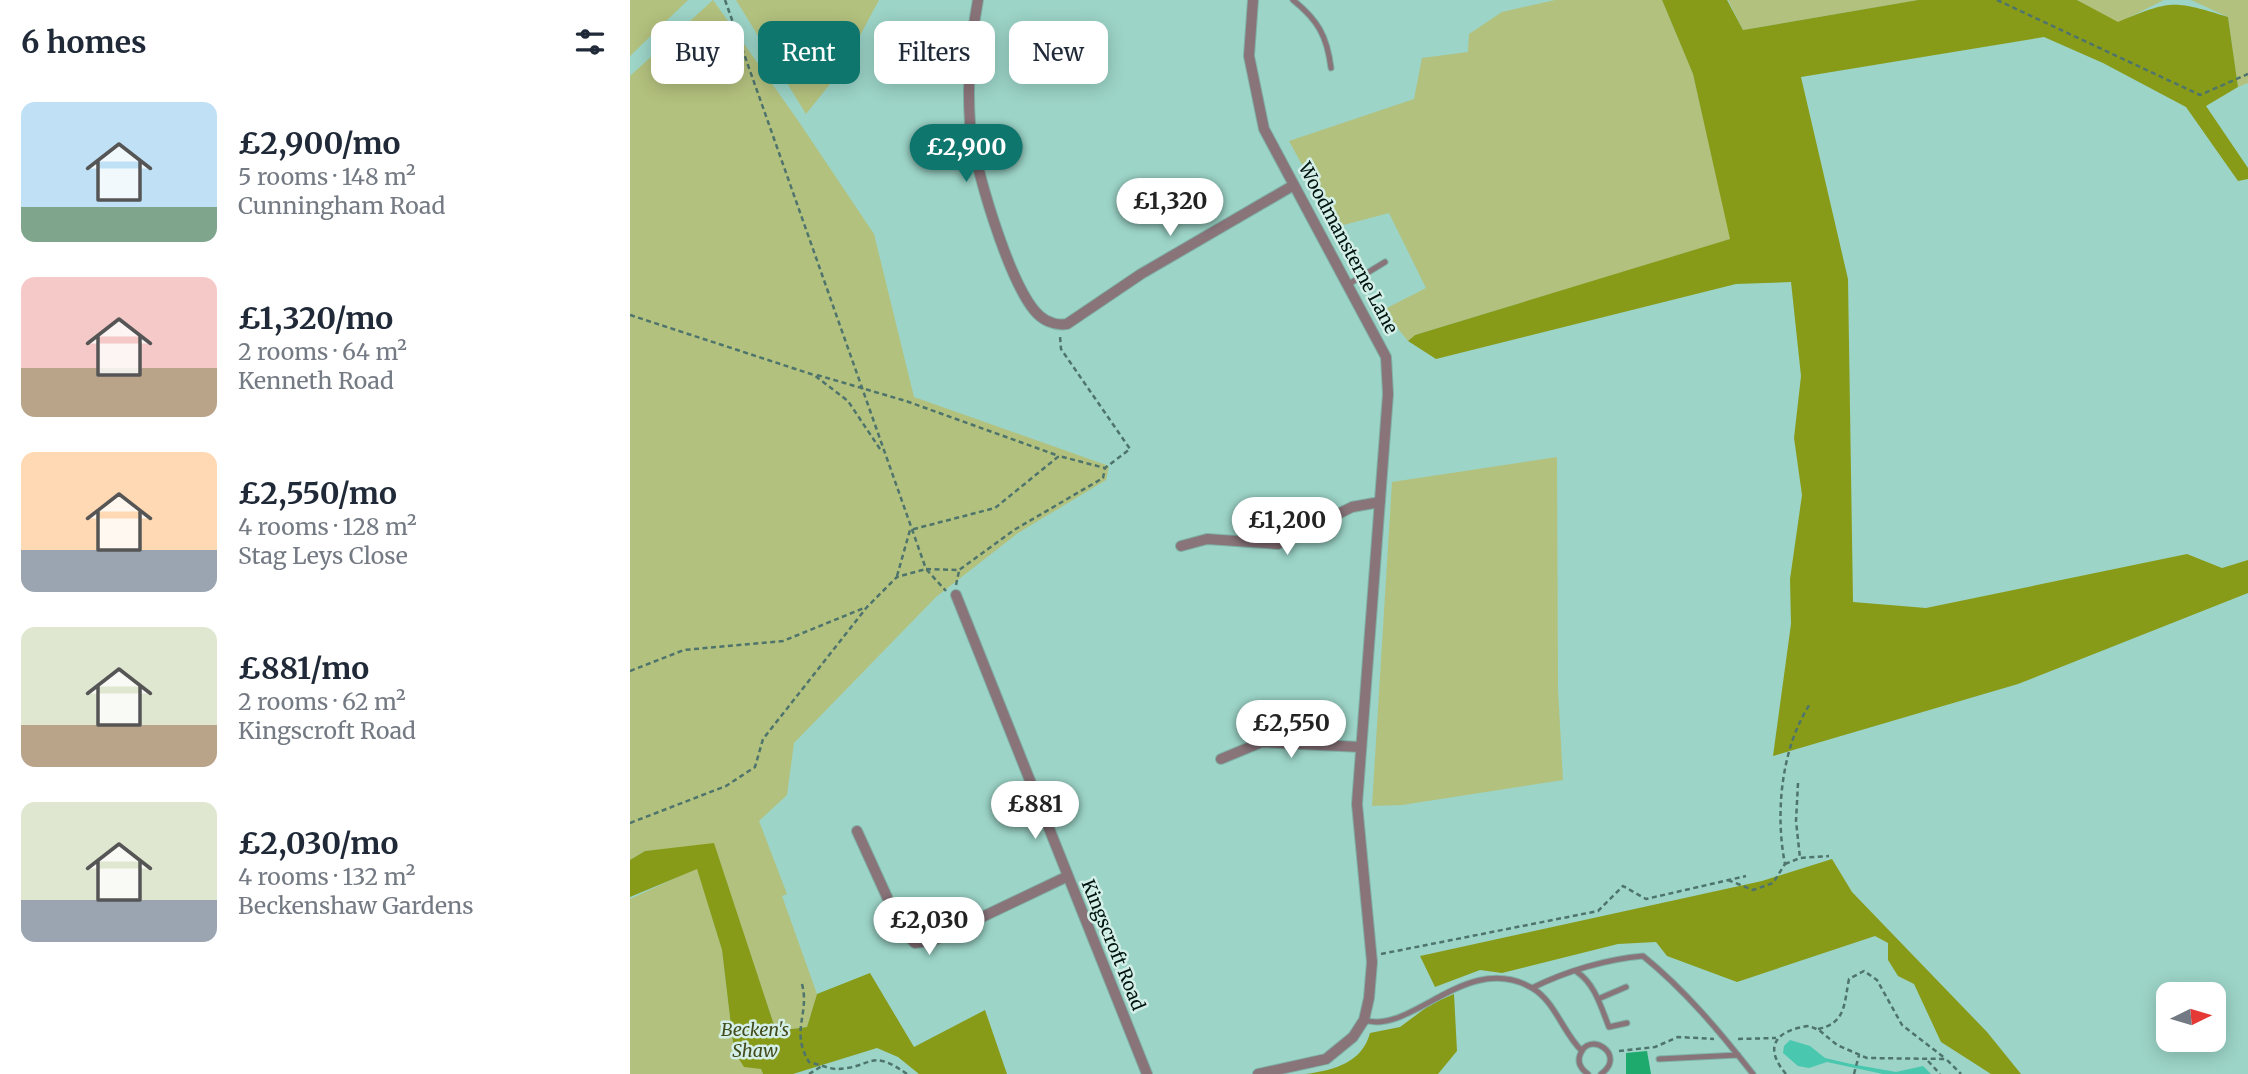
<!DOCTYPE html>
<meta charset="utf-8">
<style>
:root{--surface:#fff;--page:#f2f2f3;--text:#1f2937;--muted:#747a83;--accent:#0f766e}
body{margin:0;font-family:Merriweather,serif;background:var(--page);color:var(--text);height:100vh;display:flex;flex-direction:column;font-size:26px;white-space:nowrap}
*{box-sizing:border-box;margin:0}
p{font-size:23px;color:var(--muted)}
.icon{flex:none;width:38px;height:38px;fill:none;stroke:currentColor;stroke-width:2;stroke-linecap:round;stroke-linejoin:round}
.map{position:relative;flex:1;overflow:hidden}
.sheet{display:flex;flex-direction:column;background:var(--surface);width:630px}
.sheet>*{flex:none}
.banner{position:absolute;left:21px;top:21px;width:665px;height:63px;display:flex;gap:14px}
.needle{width:46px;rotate:85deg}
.tools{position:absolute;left:1526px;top:982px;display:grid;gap:14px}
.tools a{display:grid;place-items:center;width:70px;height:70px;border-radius:14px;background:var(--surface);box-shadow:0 4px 18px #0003;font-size:35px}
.price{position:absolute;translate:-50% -60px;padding:0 16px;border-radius:24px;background:#fff;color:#222;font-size:23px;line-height:46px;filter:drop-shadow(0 2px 4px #0008)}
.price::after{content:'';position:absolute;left:50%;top:42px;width:21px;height:16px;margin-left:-10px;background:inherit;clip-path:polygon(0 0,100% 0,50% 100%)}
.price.current{background:var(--accent);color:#fff}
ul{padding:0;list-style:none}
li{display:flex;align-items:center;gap:21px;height:175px;padding:0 21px}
li span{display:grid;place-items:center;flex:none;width:196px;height:140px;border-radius:14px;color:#555}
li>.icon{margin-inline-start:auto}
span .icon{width:84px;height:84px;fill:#fffc;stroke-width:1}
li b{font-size:30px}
h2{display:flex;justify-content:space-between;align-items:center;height:84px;padding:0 21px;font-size:30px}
.chip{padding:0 24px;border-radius:14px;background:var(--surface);box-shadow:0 4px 18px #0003;font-size:24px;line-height:63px}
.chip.current{background:var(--accent);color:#fff}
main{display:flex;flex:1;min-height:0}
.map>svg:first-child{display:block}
.green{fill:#b3c17e}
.forest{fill:#889b19}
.water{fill:#49c7af}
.building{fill:#1eaa6d}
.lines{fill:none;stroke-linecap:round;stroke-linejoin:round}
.service-casing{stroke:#80b1a6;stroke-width:7}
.minor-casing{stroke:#80b1a6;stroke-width:12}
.path{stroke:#4e746c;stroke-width:2.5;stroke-dasharray:5 3.5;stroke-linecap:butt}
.service{stroke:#89747a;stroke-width:5}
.minor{stroke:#89747a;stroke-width:10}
.labels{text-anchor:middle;stroke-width:5;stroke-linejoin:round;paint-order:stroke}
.street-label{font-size:18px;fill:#00130f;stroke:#d3efe7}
.park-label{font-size:18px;font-style:italic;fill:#434b1c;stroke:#d3efe7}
</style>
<main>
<section class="sheet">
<h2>6 homes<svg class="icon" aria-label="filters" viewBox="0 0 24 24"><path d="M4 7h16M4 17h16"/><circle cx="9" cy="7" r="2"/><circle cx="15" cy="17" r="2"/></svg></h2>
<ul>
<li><span style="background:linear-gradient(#bfe0f5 75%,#7fa58c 0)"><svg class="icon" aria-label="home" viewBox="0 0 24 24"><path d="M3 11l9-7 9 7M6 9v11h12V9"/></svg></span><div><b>£2,900/mo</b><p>5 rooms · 148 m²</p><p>Cunningham Road</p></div></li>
<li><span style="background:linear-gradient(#f6c9c9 65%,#b9a48a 0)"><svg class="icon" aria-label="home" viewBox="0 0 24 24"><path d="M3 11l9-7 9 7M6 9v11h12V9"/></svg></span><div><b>£1,320/mo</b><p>2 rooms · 64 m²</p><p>Kenneth Road</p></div></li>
<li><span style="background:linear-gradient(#ffd9b3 70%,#9aa5b1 0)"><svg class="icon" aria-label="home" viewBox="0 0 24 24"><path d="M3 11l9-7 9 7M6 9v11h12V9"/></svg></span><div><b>£2,550/mo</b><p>4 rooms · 128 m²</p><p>Stag Leys Close</p></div></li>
<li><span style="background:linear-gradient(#dfe7d0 70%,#b9a48a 0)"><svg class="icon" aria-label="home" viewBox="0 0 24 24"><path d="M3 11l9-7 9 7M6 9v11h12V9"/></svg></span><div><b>£881/mo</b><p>2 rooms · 62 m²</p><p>Kingscroft Road</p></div></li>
<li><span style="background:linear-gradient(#dfe7d0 70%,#9aa5b1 0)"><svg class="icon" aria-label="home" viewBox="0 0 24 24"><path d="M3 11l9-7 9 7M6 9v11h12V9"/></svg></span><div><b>£2,030/mo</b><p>4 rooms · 132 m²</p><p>Beckenshaw Gardens</p></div></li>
</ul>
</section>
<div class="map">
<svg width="1618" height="1074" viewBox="0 0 1618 1074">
<rect width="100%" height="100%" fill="#9cd4c7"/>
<path class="green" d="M0 0H58L0 56Z
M83 0 169 122 244 234 284 397 479 466 476 480 388 533 306 597 164 743 157 795 129 821 157 894 152 896 187 994 177 1027 146 1031 84 844 15 851 0 860V76Z
M106 0H249L212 69 176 114Z
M925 0H1032L1063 74 1101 239 785 335 778 341 753 310 796 288 759 213 706 227 659 141 784 99 792 58 838 52 839 34 872 12Z
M1098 0H1288L1113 30Z
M1447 0H1534L1488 23Z
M1561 0H1618V83L1608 87 1598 17Z
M927 457 928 689 933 780 772 805 742 806 762 482Z
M67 868 92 950 104 1051 131 1069 133 1074H0V899Z"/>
<path class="forest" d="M1032 0H1097L1113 30 1288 0H1447L1488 22C1542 0 1542 0 1598 17L1608 87 1576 106 1618 168V179L1608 181 1556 107 1473 63 1414 37 1171 77 1218 279 1223 602 1296 608 1557 554 1592 568 1618 560V593L1388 684 1143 756 1161 624 1160 579 1172 495 1164 438 1171 376 1161 282 1106 284 806 359 778 341 785 335 1100 239 1063 74Z
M84 843 146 1031 177 1027 187 994 240 973 284 1047 355 1010 377 1074H289L268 1057 247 1048 163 1074H133L131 1069 114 1067 104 1051 92 950 67 869 0 897V860L15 851Z
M1202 859 1222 892 1357 1032 1391 1074H1361L1311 1042 1284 984 1268 976 1258 960V943L1245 936 1107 982 1037 956 1026 942 988 944 872 973 850 970 805 987 790 956 1132 881Z
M824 994 827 1051 808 1074H676C704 1070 732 1063 740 1033L770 1027 801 1004Z"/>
<path class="water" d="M1160 1040 1180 1046 1195 1058 1221 1064 1266 1072 1293 1066 1301 1074H1253L1197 1062 1179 1068 1168 1066 1153 1053 1154 1046Z"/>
<path class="building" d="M1017 1051 1021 1074H996V1053Z"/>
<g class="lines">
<g class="service-casing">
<path id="service" d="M663 0C688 20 697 36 701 68
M719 284 755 262
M947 972C965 984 971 1007 979 1027L997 1023
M902 988C936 971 977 959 1013 956 1055 990 1090 1032 1123 1074
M968 999 996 987
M734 1020C781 1036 837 950 902 988 925 1001 933 1033 952 1051
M1029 1059 1108 1055
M958 1074C951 1069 947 1063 950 1055 958 1029 998 1055 971 1074"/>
</g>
<g class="minor-casing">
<path id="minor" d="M348 0C340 42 337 80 340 123 343 164 378 278 404 310 412 320 424 326 437 324L511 274 664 185
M623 0 619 56 634 129 756 357 758 394 727 804 742 962 739 998 734 1020 723 1037 696 1059 628 1074
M551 546 577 539 648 544 722 507 750 502
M326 595 517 1074
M591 759 632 742 730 747
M227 831 272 930 285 943 304 940 436 877"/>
</g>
<path class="path" d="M95 0 296 569 329 570 384 530 473 478 475 468 500 449 431 349 430 336
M1367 0 1570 95 1618 74
M0 315 184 375 218 401 252 452
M187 375 276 401 429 456
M267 576 280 530 365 508 429 456 475 468
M326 585 329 571
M0 671 54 650 153 641 234 608
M1168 783 1166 821 1170 858
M0 823 96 786 125 767 133 739 237 607 267 577 296 569 316 591
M1155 864 1170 858 1199 856
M1098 880 1123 890 1143 883 1155 864C1145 814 1151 748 1180 704
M751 954 968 911 993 886 1016 899 1116 876
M172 984C180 1014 160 1031 179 1062 188 1064 199 1069 207 1069 243 1068 239 1047 277 1074
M1188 1029C1216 1023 1214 1004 1219 979L1234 971 1247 980 1272 1025 1316 1059
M1108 1039 1146 1038
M989 1051 1025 1047 1048 1037 1084 1039
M1298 1061 1310 1074
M179 1074 192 1066
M1156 1074C1132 1046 1147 1030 1179 1026L1189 1030 1207 1045 1237 1058 1316 1059 1331 1074
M1224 1074 1229 1055"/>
<use href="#service" class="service"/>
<use href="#minor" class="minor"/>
</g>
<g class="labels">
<g class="street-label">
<text transform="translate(718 248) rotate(62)" y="6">Woodmansterne Lane</text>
<text transform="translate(483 945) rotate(68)" y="6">Kingscroft Road</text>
</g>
<g class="park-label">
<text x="125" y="1036">Becken's<tspan x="125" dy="21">Shaw</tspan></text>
</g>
</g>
</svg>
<div class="tools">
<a><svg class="needle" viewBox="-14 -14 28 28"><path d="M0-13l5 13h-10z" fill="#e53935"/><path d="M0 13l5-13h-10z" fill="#747a83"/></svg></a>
</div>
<b class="price current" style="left:336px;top:184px">£2,900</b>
<b class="price" style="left:540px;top:238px">£1,320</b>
<b class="price" style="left:657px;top:557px">£1,200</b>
<b class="price" style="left:661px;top:760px">£2,550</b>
<b class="price" style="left:405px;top:841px">£881</b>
<b class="price" style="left:299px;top:957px">£2,030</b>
<div class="banner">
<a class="chip">Buy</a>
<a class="chip current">Rent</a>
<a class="chip">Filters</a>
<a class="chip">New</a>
</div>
</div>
</main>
